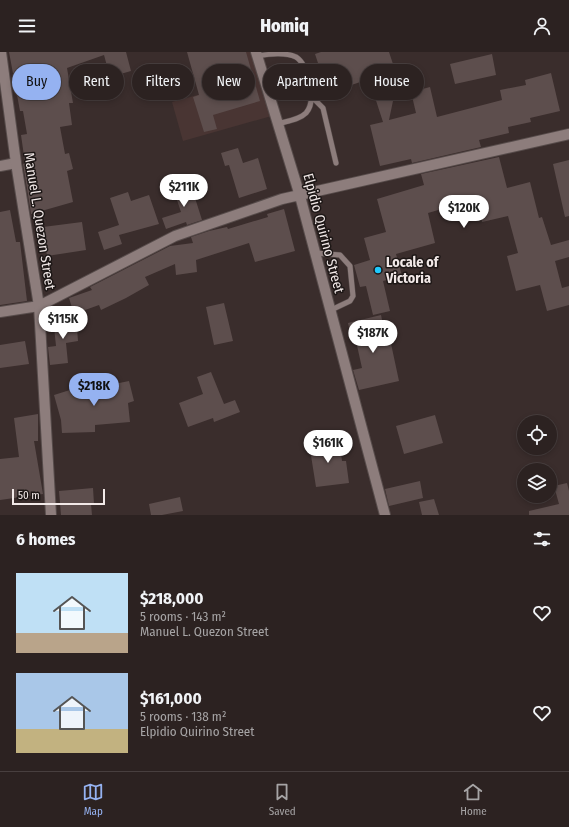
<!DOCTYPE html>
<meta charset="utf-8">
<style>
:root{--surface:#2c2221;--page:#342a2a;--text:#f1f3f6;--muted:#a6a4a5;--line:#483f3f;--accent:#95b2f1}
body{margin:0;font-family:"Fira Sans Condensed",sans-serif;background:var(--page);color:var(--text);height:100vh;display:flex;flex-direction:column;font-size:15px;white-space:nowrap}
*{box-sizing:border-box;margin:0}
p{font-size:13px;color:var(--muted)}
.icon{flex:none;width:22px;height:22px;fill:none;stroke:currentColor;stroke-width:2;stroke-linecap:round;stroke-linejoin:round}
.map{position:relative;height:463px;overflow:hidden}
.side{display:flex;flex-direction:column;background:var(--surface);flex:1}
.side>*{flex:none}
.banner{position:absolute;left:12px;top:12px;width:545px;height:36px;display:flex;gap:8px}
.controls{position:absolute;left:517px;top:363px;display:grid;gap:8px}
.controls a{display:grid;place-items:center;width:40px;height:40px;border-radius:50%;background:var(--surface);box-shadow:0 2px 6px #0003,0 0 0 1px var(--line);font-size:20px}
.scale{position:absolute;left:12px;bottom:10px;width:93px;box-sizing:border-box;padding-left:4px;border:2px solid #f2e9e8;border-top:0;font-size:11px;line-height:14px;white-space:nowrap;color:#f2e9e8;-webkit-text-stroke:3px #1d1716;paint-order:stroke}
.price{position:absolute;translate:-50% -34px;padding:0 9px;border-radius:14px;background:#fff;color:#222;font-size:13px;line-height:26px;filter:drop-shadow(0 1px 2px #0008)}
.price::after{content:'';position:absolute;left:50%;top:24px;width:12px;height:9px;margin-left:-6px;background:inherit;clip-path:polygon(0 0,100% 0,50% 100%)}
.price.active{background:var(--accent);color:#111}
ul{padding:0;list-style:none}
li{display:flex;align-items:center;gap:12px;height:100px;padding:0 16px}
li span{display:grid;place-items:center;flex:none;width:112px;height:80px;border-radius:0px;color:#555}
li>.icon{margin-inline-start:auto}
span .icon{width:48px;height:48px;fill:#fffc;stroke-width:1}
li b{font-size:17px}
h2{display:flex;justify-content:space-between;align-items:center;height:48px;padding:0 16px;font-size:17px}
.tag{padding:0 14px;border-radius:18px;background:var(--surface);box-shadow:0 2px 6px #0003,0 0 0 1px var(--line);font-size:14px;line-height:36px}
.tag.active{background:var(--accent);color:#111}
header{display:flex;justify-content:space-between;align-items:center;height:52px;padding:0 16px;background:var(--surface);font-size:18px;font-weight:800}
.tabs{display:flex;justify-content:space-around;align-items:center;height:56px;border-top:1px solid var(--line);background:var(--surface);font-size:11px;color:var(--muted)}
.tabs a{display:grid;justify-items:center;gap:2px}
.tabs .active{color:var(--accent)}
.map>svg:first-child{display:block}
.built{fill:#493533}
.building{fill:#5d4e4d}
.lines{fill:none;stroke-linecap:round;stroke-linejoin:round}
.service-casing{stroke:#574c4b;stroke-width:6}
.minor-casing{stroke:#574c4b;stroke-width:12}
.tertiary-casing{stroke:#574c4b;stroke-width:12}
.path{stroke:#736766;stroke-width:2;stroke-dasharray:2 3;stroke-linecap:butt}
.service{stroke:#8d7d7c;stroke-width:5}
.minor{stroke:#8d7d7c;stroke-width:10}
.tertiary{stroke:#8d7d7c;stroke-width:10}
.poi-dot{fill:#1ec9fd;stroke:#1d1716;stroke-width:1.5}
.labels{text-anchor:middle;stroke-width:3;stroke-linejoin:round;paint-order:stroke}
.street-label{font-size:14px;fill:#f2e9e8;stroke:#1d1716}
.poi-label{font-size:14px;font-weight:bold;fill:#f2e9e8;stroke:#1d1716;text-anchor:start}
</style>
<header><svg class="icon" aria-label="menu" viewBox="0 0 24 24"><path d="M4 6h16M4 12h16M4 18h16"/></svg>Homiq<svg class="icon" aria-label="person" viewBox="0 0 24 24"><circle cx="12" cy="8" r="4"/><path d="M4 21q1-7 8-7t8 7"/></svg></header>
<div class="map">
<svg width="569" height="463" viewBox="0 0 569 463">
<rect width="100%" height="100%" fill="#3a2d2c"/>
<path class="built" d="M243 0H257L275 63 183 89 172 50 241 31Z"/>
<path class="building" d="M9 0H126L131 19 110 25 104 3 67 16 73 51H69L72 73 60 75 65 102 69 101 73 117 67 119 73 150 31 162 23 112 25 111 21 83 27 82 23 59H20Z
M187 0H246L260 49 213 63 217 77 204 80 193 45 199 43Z
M321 0H389L395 18 384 22 393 49 389 68 416 61 411 40 430 35 437 65 502 48 500 38 526 33 525 28 551 21 560 59 530 66 531 70 508 75 509 81 479 88 481 95 412 111 411 107 380 114 370 73 383 70 369 27 328 41 315 2Z
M492 2 496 23 455 32 450 12Z
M238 96 243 111 258 106 267 137 239 146 229 113 225 114 221 101Z
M499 105 507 136 530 130 539 166 542 165 551 193 569 188V205L555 209 562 236 569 234V253L547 259 540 233 516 239 507 204 518 201 508 164 482 170 476 147 428 161 435 191 396 202 402 224 383 229 390 259 373 263 366 234 360 235 354 213 370 208 364 186 386 180 377 147 424 133 421 122Z
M569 108V164L565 165 553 112Z
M190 130 202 168 187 173 186 170 166 177 162 166 181 160 173 136Z
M128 140 131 149 149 143 159 172 119 183 122 192 104 198 98 180 119 173 110 146Z
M284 157 295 199 255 210 249 191 196 208 197 220 176 223 175 212 145 225 149 233 126 246 101 258 99 253 74 262 69 246 92 238 90 235 170 194 193 191 191 185 209 179 227 175 228 177 268 165 267 162Z
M10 158 16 190H20L27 249 0 253V160Z
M82 170 86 198 47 204 43 175Z
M224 251 233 289 214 293 206 255Z
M76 263 78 289 66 291 68 311 50 313 48 295 56 294 54 275 60 274 59 265Z
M381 263 386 287H390L399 329 359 338 353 318 362 316 356 289 352 290 348 271Z
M25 289 29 312 0 316V293Z
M211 320 224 352 235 348 240 360 214 370 213 366 188 375 179 351 203 342 197 325Z
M129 329 134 349 128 351 130 370 95 373V380L62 381 61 368 54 343 89 332 90 337Z
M38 362V389H34L43 442 0 448V407L19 405 14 366Z
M435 363 443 391 404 402 396 374Z
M339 387 342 409H346L349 431 316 435 309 391Z
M420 429 423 446 389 454 385 437Z
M567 431 569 439V463H529V459L559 452 554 434Z
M93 436 94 452H91L92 463H61L59 439Z
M180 445 183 459 162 463H151L149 452Z
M434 447 439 463H422L419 450Z"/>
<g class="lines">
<g class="service-casing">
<path id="service" d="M257 4C270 2 285 0 296 5 309 13 317 49 306 61 299 68 287 69 277 72
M312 45 323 56 336 111
M315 201 340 203 350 214 353 244 350 249 331 258"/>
</g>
<g class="minor-casing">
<path id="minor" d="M256 0 300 144 385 463
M0 114 16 111
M0 260 39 254 175 184 282 147 569 82"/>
</g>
<g class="tertiary-casing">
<path id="tertiary" d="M1 0 16 111 39 254 51 463"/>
</g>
<path class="path" d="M316 23 321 20"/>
<use href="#service" class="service"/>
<use href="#minor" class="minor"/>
<use href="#tertiary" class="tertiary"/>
</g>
<circle class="poi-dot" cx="378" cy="218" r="4"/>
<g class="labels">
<g class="street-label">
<text transform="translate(40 169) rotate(81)" y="5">Manuel L. Quezon Street</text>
<text transform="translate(324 181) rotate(75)" y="5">Elpidio Quirino Street</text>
</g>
<g class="poi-label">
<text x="386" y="215">Locale of<tspan x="386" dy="16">Victoria</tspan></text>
</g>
</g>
</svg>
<div class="controls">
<a><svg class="icon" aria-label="locate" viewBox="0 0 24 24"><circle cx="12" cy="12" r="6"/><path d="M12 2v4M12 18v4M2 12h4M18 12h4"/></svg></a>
<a><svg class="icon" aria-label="layers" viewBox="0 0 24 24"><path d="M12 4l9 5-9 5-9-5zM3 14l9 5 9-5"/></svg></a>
</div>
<div class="scale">50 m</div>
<b class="price" style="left:184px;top:156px">$211K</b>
<b class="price" style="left:464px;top:177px">$120K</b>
<b class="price" style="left:63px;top:288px">$115K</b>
<b class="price" style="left:373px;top:302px">$187K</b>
<b class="price active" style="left:94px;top:355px">$218K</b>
<b class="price" style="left:328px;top:412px">$161K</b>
<div class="banner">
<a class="tag active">Buy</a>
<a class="tag">Rent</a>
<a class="tag">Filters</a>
<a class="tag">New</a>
<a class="tag">Apartment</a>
<a class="tag">House</a>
</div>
</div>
<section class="side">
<h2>6 homes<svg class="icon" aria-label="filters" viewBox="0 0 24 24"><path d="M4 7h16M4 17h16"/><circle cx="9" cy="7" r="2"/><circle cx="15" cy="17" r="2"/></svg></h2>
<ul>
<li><span style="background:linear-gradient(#bfe0f5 75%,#b9a48a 0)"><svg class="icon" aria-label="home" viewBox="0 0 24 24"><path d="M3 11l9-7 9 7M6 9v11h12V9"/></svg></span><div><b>$218,000</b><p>5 rooms · 143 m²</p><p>Manuel L. Quezon Street</p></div><svg class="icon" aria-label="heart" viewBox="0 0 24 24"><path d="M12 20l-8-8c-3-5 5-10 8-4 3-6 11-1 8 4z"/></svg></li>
<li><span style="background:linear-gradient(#a9c7e8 70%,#c2b280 0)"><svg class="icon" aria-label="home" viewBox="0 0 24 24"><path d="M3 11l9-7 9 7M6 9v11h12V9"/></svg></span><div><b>$161,000</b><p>5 rooms · 138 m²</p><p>Elpidio Quirino Street</p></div><svg class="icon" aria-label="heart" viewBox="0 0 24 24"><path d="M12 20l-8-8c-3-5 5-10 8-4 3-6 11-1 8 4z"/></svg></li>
</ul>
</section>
<nav class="tabs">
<a class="active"><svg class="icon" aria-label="map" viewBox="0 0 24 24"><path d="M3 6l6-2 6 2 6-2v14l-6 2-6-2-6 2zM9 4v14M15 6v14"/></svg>Map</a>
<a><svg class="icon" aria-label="saved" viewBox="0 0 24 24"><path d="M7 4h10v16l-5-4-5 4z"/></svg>Saved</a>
<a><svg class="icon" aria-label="home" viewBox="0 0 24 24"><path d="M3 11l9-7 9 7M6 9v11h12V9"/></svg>Home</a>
</nav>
